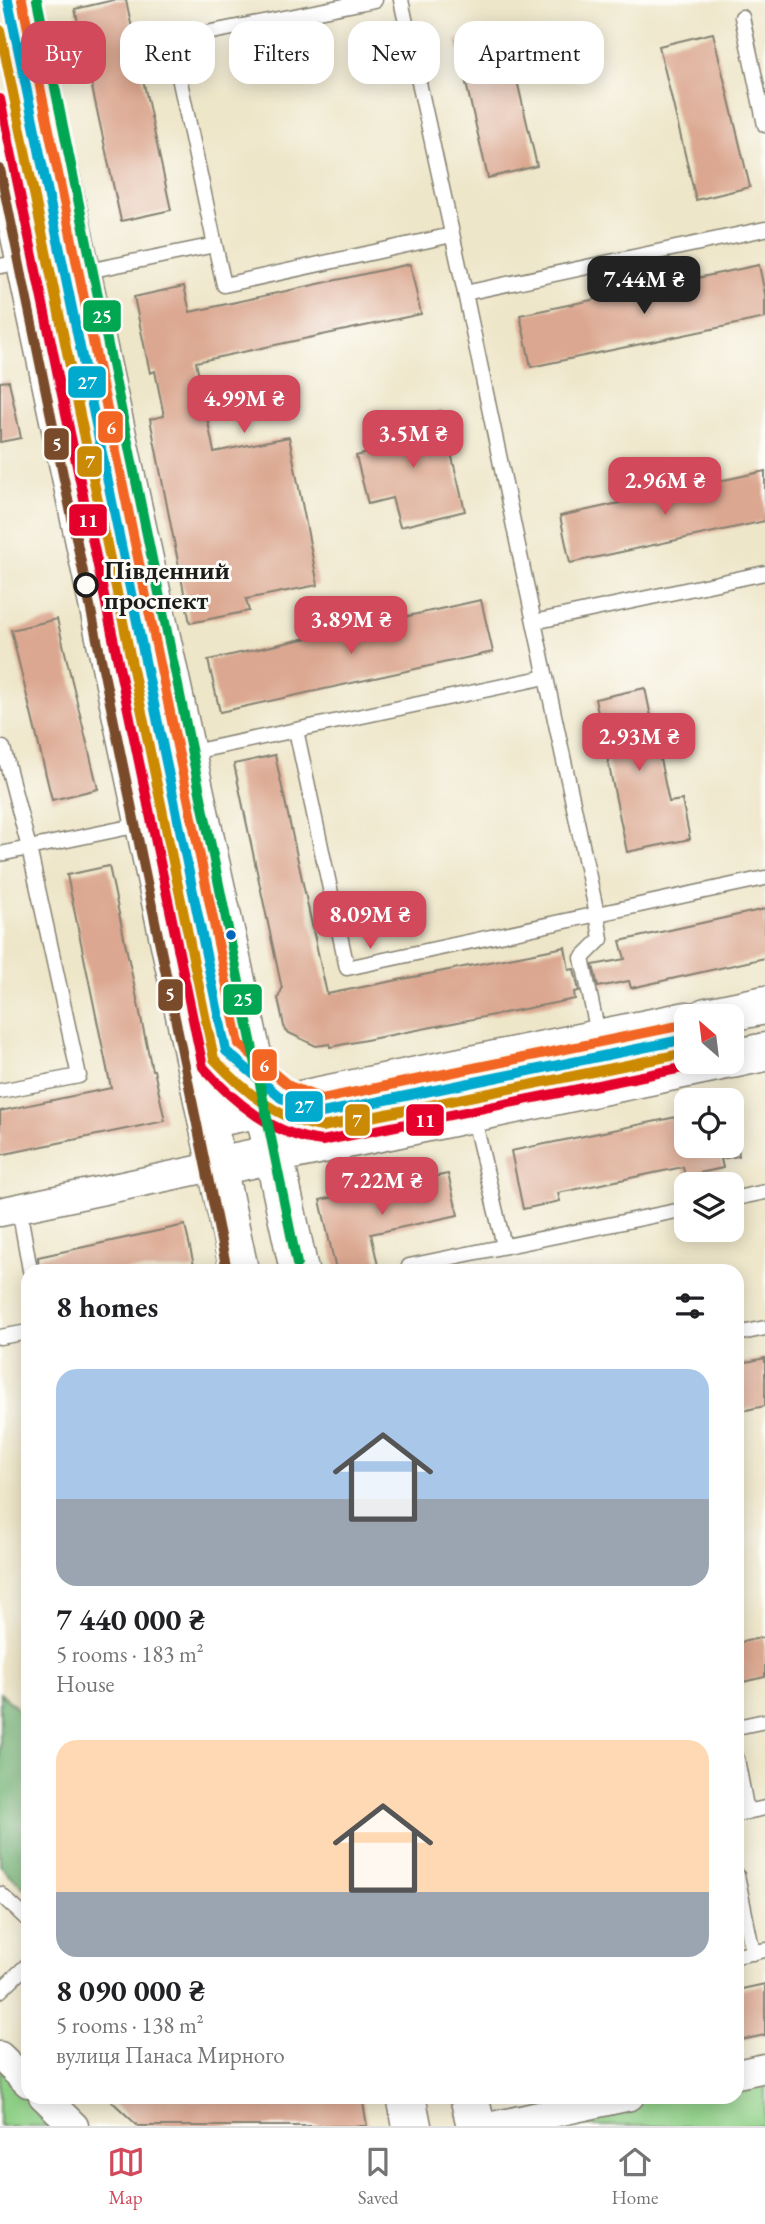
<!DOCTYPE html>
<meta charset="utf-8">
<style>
:root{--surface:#fff;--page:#f2f2f2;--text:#202124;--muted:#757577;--line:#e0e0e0;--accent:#d1495b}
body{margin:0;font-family:"EB Garamond",serif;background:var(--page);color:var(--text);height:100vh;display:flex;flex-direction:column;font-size:26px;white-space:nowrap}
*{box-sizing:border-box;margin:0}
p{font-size:23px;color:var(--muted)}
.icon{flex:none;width:38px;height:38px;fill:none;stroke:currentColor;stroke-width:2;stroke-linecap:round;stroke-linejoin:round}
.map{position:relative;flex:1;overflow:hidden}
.details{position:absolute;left:21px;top:1264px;width:723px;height:840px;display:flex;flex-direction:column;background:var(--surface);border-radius:21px;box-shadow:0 4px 18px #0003}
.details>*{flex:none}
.hud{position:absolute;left:21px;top:21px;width:724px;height:63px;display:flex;gap:14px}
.needle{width:46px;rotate:332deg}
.buttons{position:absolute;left:674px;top:1004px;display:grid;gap:14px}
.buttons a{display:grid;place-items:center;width:70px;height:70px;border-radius:14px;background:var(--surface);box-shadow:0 4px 18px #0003;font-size:35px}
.price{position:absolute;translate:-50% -60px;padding:0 16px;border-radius:14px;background:var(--accent);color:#fff;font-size:23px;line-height:46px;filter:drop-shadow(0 2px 4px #0008)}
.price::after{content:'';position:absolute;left:50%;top:42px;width:21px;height:16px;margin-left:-10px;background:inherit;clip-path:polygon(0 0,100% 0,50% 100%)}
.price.selected{background:#222;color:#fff}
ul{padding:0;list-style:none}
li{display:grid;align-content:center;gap:14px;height:371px;padding:0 35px}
li span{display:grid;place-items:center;height:217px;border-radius:21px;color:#555}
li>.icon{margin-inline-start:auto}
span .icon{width:126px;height:126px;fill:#fffc;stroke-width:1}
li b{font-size:30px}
h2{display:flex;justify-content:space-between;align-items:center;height:84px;padding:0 35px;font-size:30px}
.chip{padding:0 24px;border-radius:21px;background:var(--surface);box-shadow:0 4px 18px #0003;font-size:24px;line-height:63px}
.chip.selected{background:var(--accent);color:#fff}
.dock{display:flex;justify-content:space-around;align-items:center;height:98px;border-top:2px solid var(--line);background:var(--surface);font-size:19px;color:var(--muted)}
.dock a{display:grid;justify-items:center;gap:4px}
.dock .selected{color:var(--accent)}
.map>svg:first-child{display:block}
.green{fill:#8fd087;stroke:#567652;stroke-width:2}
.forest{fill:#73b274;stroke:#486748;stroke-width:2}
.building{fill:#dba790}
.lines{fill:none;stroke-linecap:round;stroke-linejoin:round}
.service-casing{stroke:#858172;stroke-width:17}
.minor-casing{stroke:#858172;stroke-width:31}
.secondary-casing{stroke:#858172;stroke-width:41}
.service{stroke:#fff;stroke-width:14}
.minor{stroke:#fff;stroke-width:28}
.secondary{stroke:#fff;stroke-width:38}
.tram-1-casing{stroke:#fdfcf7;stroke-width:16}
.tram-2-casing{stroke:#fdfcf7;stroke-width:16}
.tram-3-casing{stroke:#fdfcf7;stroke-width:16}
.tram-4-casing{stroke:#fdfcf7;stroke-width:16}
.tram-5-casing{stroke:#fdfcf7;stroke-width:16}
.tram-6-casing{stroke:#fdfcf7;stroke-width:16}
.tram-1{stroke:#00a9ce;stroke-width:10}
.tram-2{stroke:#cb8a06;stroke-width:10}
.tram-3{stroke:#f26522;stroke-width:10}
.tram-4{stroke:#e4002b;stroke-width:10}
.tram-5{stroke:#00a651;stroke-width:10}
.tram-6{stroke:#7a4b2a;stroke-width:10}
.stop-dot{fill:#fdfcf7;stroke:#1c1c1c;stroke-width:3.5}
.bus-dot{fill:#0065bd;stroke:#fdfcf7;stroke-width:2.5}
.labels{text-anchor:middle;stroke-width:6;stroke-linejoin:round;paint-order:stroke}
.stop-label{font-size:26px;font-weight:bold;fill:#1c1c1c;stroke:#fdfcf7;text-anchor:start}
.line-badge{stroke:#fdfcf7;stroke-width:2.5}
.badge-label{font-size:19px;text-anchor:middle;font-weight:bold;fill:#fff}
</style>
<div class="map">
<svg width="765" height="2126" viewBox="0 0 765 2126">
<rect width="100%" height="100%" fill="#fdfcf7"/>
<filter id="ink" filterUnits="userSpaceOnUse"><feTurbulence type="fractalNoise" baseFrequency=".0143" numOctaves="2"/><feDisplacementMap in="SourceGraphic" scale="14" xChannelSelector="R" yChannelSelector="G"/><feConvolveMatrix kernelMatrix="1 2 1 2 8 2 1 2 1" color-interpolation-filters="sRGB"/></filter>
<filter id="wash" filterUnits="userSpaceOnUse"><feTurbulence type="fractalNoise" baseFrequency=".00686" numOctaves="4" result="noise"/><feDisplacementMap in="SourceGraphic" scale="28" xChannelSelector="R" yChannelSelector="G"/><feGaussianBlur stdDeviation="1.57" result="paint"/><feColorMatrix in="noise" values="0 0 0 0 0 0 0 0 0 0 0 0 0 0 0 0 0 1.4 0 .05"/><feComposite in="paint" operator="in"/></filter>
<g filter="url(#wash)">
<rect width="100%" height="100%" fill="#eee6c9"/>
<path class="green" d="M0 2056 28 2096 43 2097 74 2126H0Z
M765 2068V2126H493L630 2097 737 2096V2074Z"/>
<path class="forest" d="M0 1693 28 1718V1892L0 1865Z"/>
<g id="blocks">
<path class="building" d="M114 0H126L171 210 121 221 75 9Z
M505 29 537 166 488 178 456 40Z
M713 33 750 187 696 200 659 46Z
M410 264 421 314 196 362 214 452 289 437 318 585 246 599 249 611 190 623 150 419 164 416 155 371 150 373 134 297 184 286 190 312Z
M759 265 765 294V318L531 367 520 315Z
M9 381 21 438 0 442V382Z
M441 411 465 511 400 527 392 498 368 504 356 456 383 449 377 427Z
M765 471V521L570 563 560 516Z
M481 600 493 652 220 712 208 660Z
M57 619 98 789 52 800 11 630Z
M645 688 669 802 682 800 690 839 627 852 595 699Z
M275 755 327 994 565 947 569 970 574 969 579 991 574 992 575 999 330 1047V1044L316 1046 285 1031 278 998 282 989 234 764Z
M109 866 152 1070H154L165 1121 0 1155V1111L111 1088 67 875Z
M765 909V958L631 988 629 981 598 987 593 965 625 959 620 941Z
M686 1115V1146H738L739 1156 721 1159 723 1168 685 1176 683 1167 558 1193 560 1201 523 1209 511 1151Z
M448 1174 458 1215 371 1234 379 1270H336L320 1200Z
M185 1225 195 1270H39L38 1257Z
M765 1358V1406L737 1412V1364Z
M765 1637V1677L743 1682 737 1643Z
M765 1984V2035L737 2041V1990Z
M106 2096H187L193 2101 214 2096H362L367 2126H138Z"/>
</g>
</g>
<g filter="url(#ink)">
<use href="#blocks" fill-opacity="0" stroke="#858172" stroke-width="2"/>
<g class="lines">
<g class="service-casing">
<path id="service" d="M401 0 465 293
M742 17 765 125
M765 229 465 293 534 622 765 573
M215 245 224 285 452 235
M0 266 24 262
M83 272 215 245 171 40 375 0
M534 622 597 914 601 939 582 958 599 1038
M296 730 546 677
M0 749 3 748 29 848 79 1076 0 1091
M188 753 296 730 347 968 765 878
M0 854 144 824
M473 1115 504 1246
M732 1199 765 1192
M19 1208 30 1270
M410 1270 409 1266 686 1209
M737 1334 765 1328
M0 1337 28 1332
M737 1727 765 1721
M737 1759 747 1812
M737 1814 765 1808
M737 1875 753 1953
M0 1894 28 1920
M737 1956 765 1950
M0 1991 28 1964"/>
</g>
<g class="minor-casing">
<path id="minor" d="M0 1212 217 1166
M0 2056 28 2083
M737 2074 765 2068
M43 2096 74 2126
M493 2126 630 2096"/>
</g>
<g class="secondary-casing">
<path id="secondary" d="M22 0 299 1270
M0 141 239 1270
M706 1017 765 1005
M732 1059 765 1052
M208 1119 686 1021
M217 1166 717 1062
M406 2096 412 2126
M469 2096 476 2126"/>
</g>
<use href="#service" class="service"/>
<use href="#minor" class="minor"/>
<use href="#secondary" class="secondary"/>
<g class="tram-1-casing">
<path id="tram-1" d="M8 0 226 1051 281 1098 322 1113 686 1039"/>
</g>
<g class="tram-2-casing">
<path id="tram-2" d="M0 30 214 1059C244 1091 278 1120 322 1127L686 1053"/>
</g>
<g class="tram-3-casing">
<path id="tram-3" d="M22 0 239 1044 289 1086 322 1099 683 1025"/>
</g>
<g class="tram-4-casing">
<path id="tram-4" d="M0 99 203 1067C233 1102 275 1136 322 1141L692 1066"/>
</g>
<g class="tram-5-casing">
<path id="tram-5" d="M37 0 297 1264"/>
</g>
<g class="tram-6-casing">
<path id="tram-6" d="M0 169 227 1270"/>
</g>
<use href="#tram-1" class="tram-1"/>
<use href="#tram-2" class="tram-2"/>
<use href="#tram-3" class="tram-3"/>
<use href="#tram-4" class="tram-4"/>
<use href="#tram-5" class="tram-5"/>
<use href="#tram-6" class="tram-6"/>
</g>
</g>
<circle class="stop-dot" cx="86" cy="585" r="11"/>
<circle class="bus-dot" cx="231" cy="935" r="6"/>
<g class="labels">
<g class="stop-label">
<text x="104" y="579">Південний<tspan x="104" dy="30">проспект</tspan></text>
</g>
</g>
<g class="line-badge">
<rect x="82" y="299" width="40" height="34" rx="7" fill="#00a651"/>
<rect x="67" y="365" width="40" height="34" rx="7" fill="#00a9ce"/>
<rect x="97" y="410" width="27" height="34" rx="7" fill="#f26522"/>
<rect x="43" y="427" width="27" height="34" rx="7" fill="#7a4b2a"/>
<rect x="76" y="445" width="27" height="33" rx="7" fill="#cb8a06"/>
<rect x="68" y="503" width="40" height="34" rx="7" fill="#e4002b"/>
<rect x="157" y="978" width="27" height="34" rx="7" fill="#7a4b2a"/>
<rect x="222" y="983" width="41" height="33" rx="7" fill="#00a651"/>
<rect x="251" y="1048" width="27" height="34" rx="7" fill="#f26522"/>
<rect x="284" y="1090" width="40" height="33" rx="7" fill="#00a9ce"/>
<rect x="344" y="1103" width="27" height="34" rx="7" fill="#cb8a06"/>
<rect x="405" y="1103" width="40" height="34" rx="7" fill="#e4002b"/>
</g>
<g class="badge-label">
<text x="102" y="323">25</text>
<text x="87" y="389">27</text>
<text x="111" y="434">6</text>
<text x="57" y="451">5</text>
<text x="90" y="468">7</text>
<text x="88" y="527">11</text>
<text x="170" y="1001">5</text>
<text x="243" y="1006">25</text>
<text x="264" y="1072">6</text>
<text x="304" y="1113">27</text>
<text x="357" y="1127">7</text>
<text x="425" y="1127">11</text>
</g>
</svg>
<div class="buttons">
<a><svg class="needle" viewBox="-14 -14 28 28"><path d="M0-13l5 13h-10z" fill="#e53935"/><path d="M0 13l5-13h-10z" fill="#757577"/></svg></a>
<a><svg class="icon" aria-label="locate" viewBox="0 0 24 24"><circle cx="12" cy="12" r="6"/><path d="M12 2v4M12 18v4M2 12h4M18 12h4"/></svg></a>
<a><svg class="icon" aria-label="layers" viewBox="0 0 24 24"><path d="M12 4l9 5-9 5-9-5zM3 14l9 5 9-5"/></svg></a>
</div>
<b class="price selected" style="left:644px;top:316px">7.44M ₴</b>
<b class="price" style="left:244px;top:435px">4.99M ₴</b>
<b class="price" style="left:413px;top:470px">3.5M ₴</b>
<b class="price" style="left:665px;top:517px">2.96M ₴</b>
<b class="price" style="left:351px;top:656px">3.89M ₴</b>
<b class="price" style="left:639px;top:773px">2.93M ₴</b>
<b class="price" style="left:370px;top:951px">8.09M ₴</b>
<b class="price" style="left:382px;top:1217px">7.22M ₴</b>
<div class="hud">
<a class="chip selected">Buy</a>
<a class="chip">Rent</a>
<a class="chip">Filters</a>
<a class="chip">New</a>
<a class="chip">Apartment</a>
</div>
<section class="details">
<h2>8 homes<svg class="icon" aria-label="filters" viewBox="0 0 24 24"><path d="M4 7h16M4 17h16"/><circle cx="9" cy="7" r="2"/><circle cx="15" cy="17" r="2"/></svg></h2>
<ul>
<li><span style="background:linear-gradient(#a9c7e8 60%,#9aa5b1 0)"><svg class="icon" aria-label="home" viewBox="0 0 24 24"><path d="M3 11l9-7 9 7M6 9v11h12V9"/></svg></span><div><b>7 440 000 ₴</b><p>5 rooms · 183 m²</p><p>House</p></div></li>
<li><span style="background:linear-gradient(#ffd9b3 70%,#9aa5b1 0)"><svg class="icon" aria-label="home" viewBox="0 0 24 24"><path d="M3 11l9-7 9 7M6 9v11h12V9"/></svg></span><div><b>8 090 000 ₴</b><p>5 rooms · 138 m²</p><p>вулиця Панаса Мирного</p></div></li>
</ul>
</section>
</div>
<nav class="dock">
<a class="selected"><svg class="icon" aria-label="map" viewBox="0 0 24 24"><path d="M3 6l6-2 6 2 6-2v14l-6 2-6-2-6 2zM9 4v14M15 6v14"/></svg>Map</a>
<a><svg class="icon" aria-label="saved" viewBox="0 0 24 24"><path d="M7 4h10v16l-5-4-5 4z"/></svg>Saved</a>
<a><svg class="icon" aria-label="home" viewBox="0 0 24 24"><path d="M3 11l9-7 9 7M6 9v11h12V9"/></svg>Home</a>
</nav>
